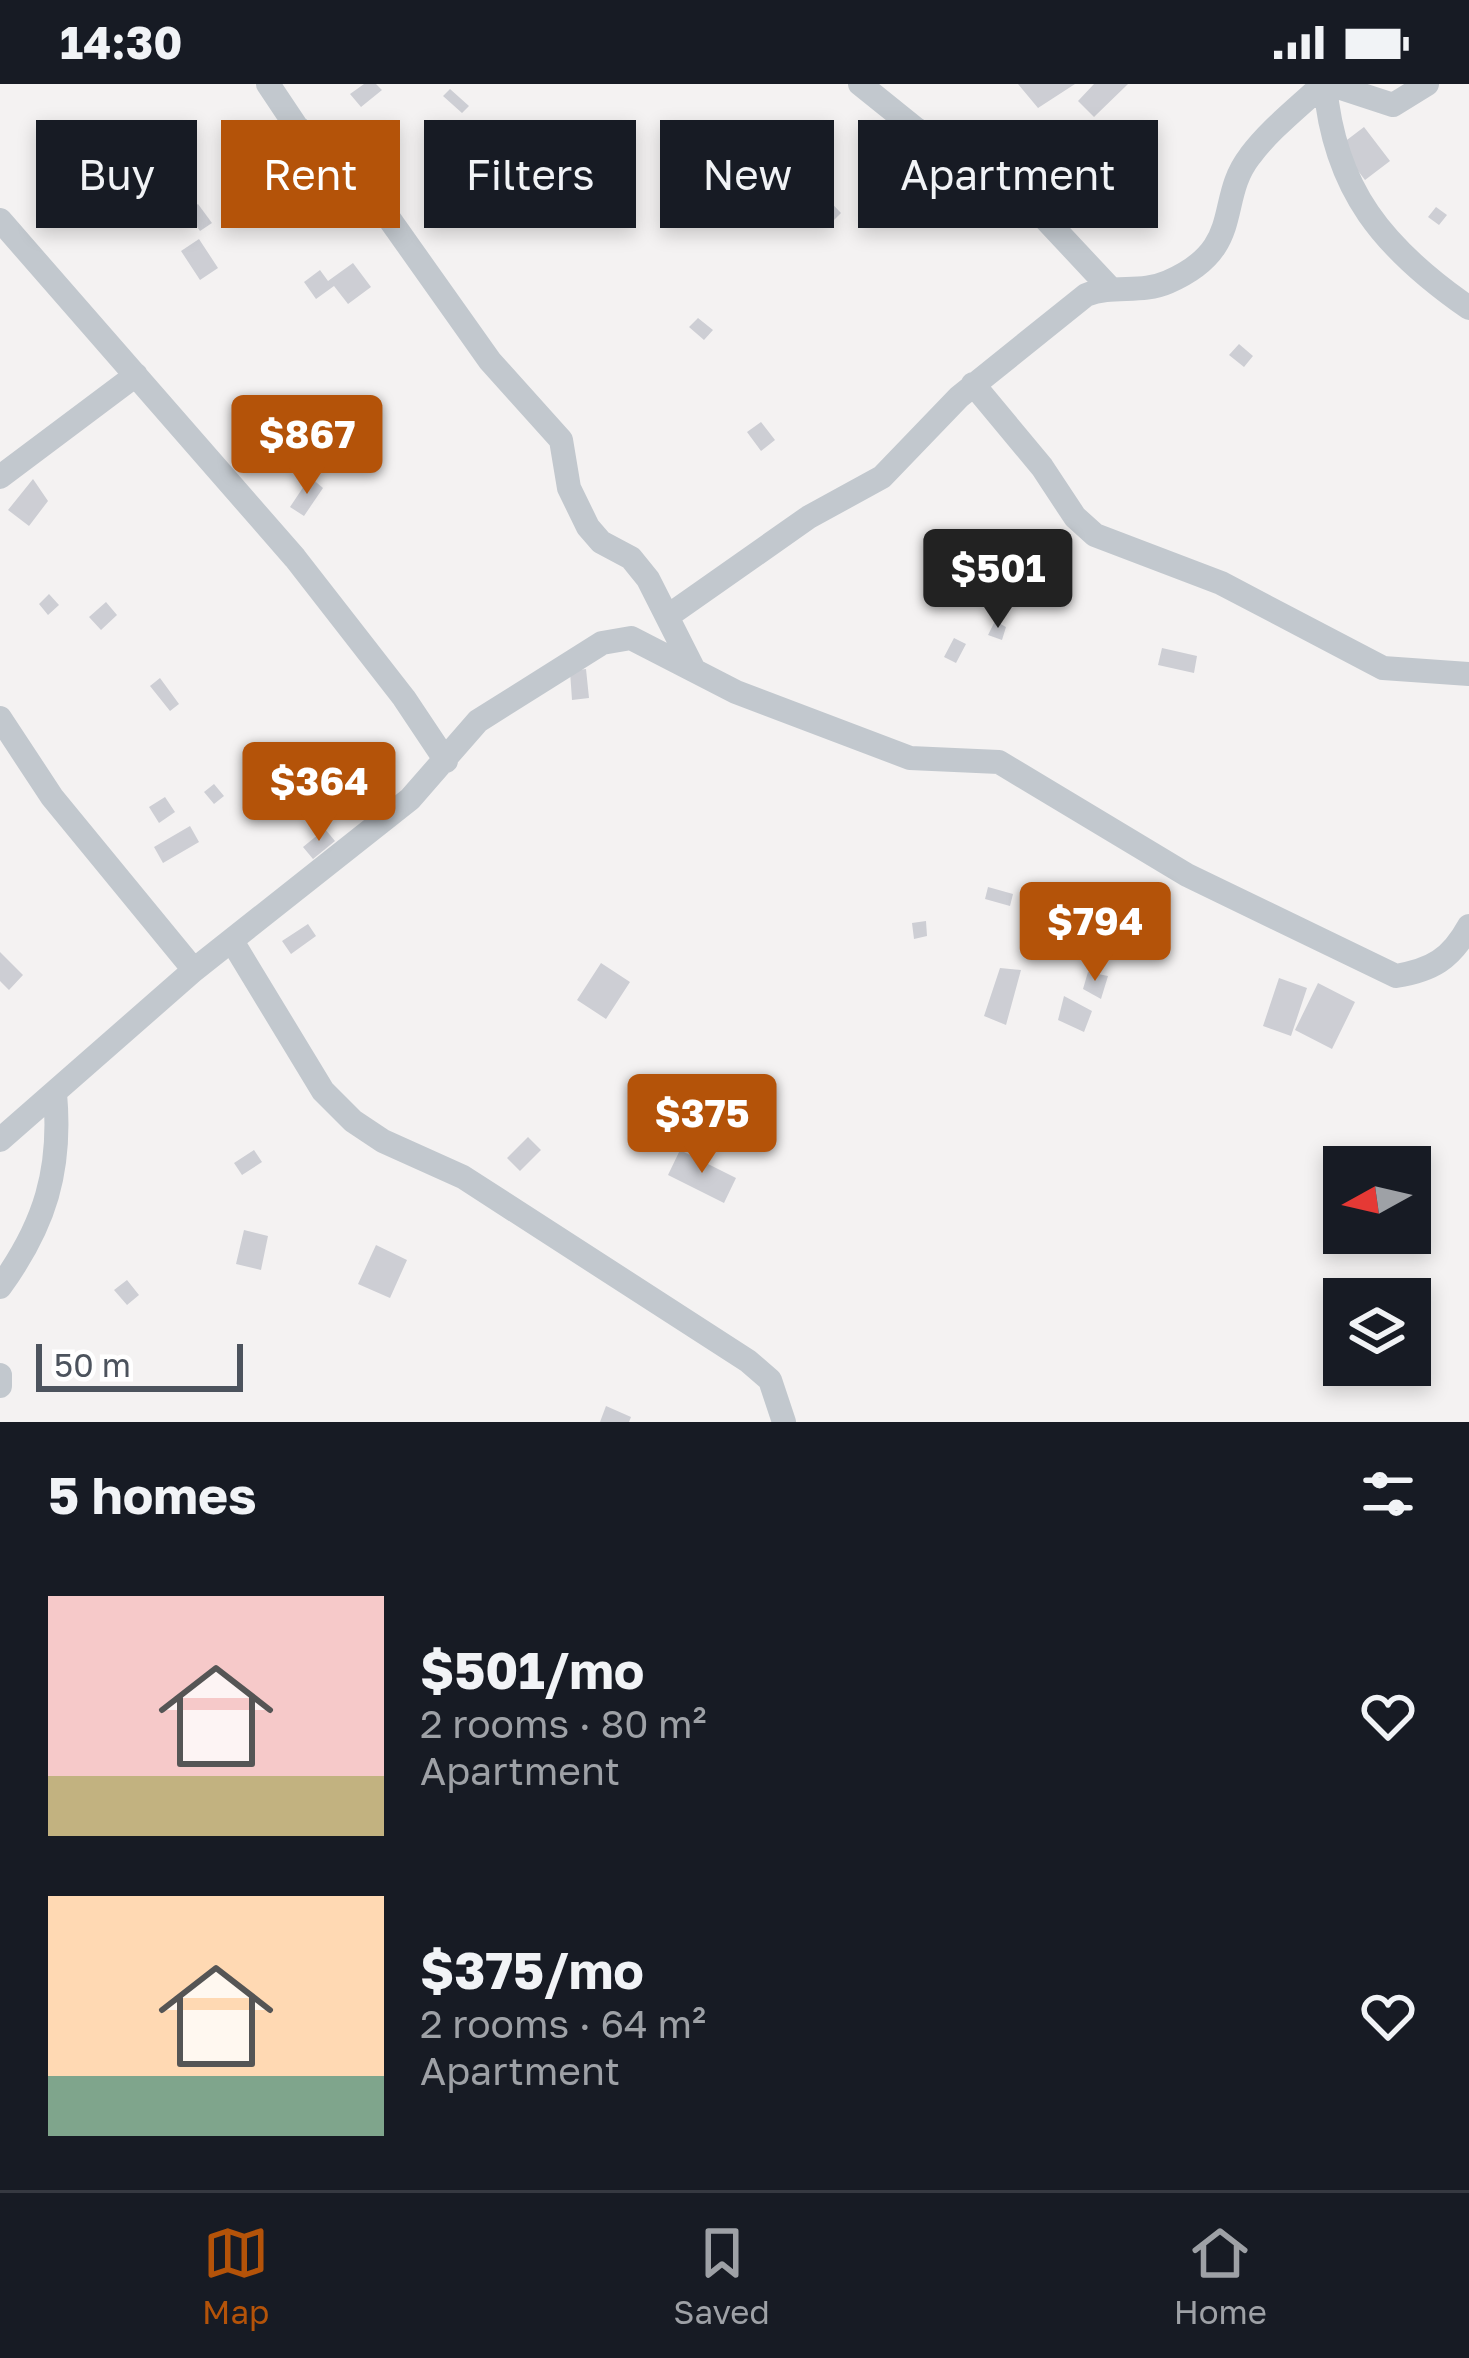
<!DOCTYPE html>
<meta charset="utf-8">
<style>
:root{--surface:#171b24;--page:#242831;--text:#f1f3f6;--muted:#9ea1a6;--line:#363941;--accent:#b45309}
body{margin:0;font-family:"Golos Text",sans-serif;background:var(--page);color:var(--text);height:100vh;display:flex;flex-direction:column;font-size:45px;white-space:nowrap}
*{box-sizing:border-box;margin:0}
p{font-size:39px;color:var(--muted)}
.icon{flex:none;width:66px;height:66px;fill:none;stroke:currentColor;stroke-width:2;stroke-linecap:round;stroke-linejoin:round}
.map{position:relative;height:1338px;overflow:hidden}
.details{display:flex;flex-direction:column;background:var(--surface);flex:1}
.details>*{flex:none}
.banner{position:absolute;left:36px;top:36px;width:1398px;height:108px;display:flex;gap:24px}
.needle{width:78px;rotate:262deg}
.fabs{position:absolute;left:1323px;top:1062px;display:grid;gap:24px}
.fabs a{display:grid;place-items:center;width:108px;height:108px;border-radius:0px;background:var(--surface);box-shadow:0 6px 18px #0003;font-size:60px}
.scale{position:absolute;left:36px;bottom:30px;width:207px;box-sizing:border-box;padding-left:12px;border:6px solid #4c535d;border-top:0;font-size:33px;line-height:42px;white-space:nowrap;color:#4c535d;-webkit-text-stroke:9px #fff;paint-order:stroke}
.price{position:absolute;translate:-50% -102px;padding:0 27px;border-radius:12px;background:var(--accent);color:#fff;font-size:39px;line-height:78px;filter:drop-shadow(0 3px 6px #0008)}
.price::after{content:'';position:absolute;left:50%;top:72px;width:36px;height:27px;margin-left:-18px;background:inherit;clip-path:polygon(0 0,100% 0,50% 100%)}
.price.current{background:#222;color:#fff}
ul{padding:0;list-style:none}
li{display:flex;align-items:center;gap:36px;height:300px;padding:0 48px}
li span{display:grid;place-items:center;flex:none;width:336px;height:240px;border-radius:0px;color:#555}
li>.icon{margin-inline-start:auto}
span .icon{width:144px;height:144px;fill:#fffc;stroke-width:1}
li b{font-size:51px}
h2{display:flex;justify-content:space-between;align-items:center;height:144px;padding:0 48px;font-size:51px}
.pill{padding:0 42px;border-radius:0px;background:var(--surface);box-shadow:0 6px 18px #0003;font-size:42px;line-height:108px}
.pill.current{background:var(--accent);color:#fff}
.status{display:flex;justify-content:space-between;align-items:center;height:84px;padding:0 60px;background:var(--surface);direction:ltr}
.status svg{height:33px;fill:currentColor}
.menu{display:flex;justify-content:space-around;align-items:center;height:168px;border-top:3px solid var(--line);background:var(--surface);font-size:33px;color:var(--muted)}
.menu a{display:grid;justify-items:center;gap:6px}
.menu .current{color:var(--accent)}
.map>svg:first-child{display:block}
.building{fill:#cdced4}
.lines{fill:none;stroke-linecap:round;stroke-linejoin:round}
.minor{stroke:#c2c8ce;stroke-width:24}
</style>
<div class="status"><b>14:30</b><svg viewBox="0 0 49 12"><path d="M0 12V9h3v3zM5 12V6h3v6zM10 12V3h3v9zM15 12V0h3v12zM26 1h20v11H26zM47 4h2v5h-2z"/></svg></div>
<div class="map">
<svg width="1469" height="1338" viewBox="0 0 1469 1338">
<rect width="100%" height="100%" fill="#f4f2f2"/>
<path class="building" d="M364 0H376L382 6 361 23 350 10Z
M1018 0H1075L1038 24Z
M1094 0H1128L1094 33 1078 17Z
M450 5 469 22 462 29 443 12Z
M1364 43 1390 77 1365 96 1339 62Z
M58 78 66 87 49 99 43 90Z
M670 79 683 91 675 99 663 88Z
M801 81 812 94 800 104 789 91Z
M816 103 841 129 829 141 804 116Z
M198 120 212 139 200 147 187 128Z
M1436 123 1447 131 1439 141 1428 133Z
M199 155 218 184 200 196 181 167Z
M353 179 371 203 348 220 334 202 316 215 304 198 320 186 328 197Z
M698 234 713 246 704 256 689 243Z
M1239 260 1253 272 1244 283 1229 271Z
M761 338 775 356 761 367 747 348Z
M310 393 323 404 304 432 290 423Z
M33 395 48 417 29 442 8 426Z
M49 510 59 521 48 531 39 520Z
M106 518 117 531 101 546 89 533Z
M995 537 1006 543 1002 556 988 551Z
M954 554 966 560 956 579 944 573Z
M1162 564 1197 572 1194 589 1158 581Z
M586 585 589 614 572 616 570 587Z
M160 594 179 620 170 627 150 602Z
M214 700 224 712 214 720 204 708Z
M165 713 175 728 159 739 149 723Z
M190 742 199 758 163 779 154 763Z
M325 745 335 757 313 775 303 763Z
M988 803 1013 810 1010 822 985 815Z
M926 837 927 852 914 855 912 839Z
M308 840 316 852 291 870 282 857Z
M0 868 23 891 9 906 0 897Z
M601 879 630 898 606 935 577 916Z
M1000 884 1021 886 1006 941 984 932Z
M1088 888 1108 892 1101 915 1083 905Z
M1279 894 1307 904 1291 952 1263 942Z
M1318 899 1355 918 1332 965 1295 946Z
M1064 912 1092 927 1084 948 1058 936Z
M528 1053 541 1066 520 1087 507 1074Z
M254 1066 262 1078 242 1091 234 1079Z
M680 1066 736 1094 724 1119 668 1091Z
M244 1146 268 1152 261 1186 236 1180Z
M376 1161 407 1176 390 1214 358 1200Z
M127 1196 139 1211 127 1221 114 1206Z
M606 1322 631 1333 629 1338H600Z"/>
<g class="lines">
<path class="minor" d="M268 0 296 42 366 102 490 277 561 356 569 404 588 443 601 458 631 474 648 495 692 582
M860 0 916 45 1021 109 1108 202
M1325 0C1334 106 1384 165 1469 224
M1329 0 1393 21 1427 0
M0 136 295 474 404 614 446 677
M973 300 1042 383 1075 433 1095 451 1221 499 1383 584 1469 590
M0 393 136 291
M668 532 809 433 882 393 959 313 1086 211C1113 200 1141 210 1168 198 1246 164 1215 117 1250 72 1270 45 1299 23 1323 0
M0 634 52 713 194 886
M232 857 323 1007 353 1037 383 1057 463 1093 748 1277 770 1296 784 1338
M0 1056 194 886 410 715 478 637 602 559 631 554 736 608 910 674 999 678 1187 791 1396 892C1432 886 1451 875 1469 842
M0 1203C45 1141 62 1086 55 1009
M0 1291V1302"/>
</g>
</svg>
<div class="fabs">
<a><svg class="needle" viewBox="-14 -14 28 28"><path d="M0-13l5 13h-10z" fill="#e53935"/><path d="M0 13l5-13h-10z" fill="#9ea1a6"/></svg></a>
<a><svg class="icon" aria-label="layers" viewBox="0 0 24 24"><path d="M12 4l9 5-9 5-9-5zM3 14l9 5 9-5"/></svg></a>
</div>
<div class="scale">50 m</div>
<b class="price" style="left:307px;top:413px">$867</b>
<b class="price current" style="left:998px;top:547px">$501</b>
<b class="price" style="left:319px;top:760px">$364</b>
<b class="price" style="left:1095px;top:900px">$794</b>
<b class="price" style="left:702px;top:1092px">$375</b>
<div class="banner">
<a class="pill">Buy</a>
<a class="pill current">Rent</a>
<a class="pill">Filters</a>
<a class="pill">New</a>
<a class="pill">Apartment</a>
</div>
</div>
<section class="details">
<h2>5 homes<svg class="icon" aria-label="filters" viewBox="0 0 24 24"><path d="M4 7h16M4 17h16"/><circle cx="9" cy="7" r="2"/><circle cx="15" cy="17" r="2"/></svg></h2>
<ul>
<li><span style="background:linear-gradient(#f6c9c9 75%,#c2b280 0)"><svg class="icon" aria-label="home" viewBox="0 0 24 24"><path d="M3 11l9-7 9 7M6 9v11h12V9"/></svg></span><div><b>$501/mo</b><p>2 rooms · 80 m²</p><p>Apartment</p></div><svg class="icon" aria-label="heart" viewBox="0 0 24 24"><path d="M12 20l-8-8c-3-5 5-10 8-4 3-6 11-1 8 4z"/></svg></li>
<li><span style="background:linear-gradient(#ffd9b3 75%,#7fa58c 0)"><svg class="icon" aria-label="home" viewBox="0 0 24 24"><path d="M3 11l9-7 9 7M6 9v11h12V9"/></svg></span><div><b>$375/mo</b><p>2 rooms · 64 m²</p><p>Apartment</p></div><svg class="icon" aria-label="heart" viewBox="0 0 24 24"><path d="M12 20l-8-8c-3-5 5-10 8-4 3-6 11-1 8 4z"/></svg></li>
</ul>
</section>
<nav class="menu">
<a class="current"><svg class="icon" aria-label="map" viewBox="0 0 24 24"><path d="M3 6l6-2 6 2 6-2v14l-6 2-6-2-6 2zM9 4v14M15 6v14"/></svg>Map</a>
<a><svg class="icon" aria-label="saved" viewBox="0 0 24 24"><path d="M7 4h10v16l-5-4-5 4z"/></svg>Saved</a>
<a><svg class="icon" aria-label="home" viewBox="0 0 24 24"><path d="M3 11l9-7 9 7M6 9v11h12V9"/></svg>Home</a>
</nav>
